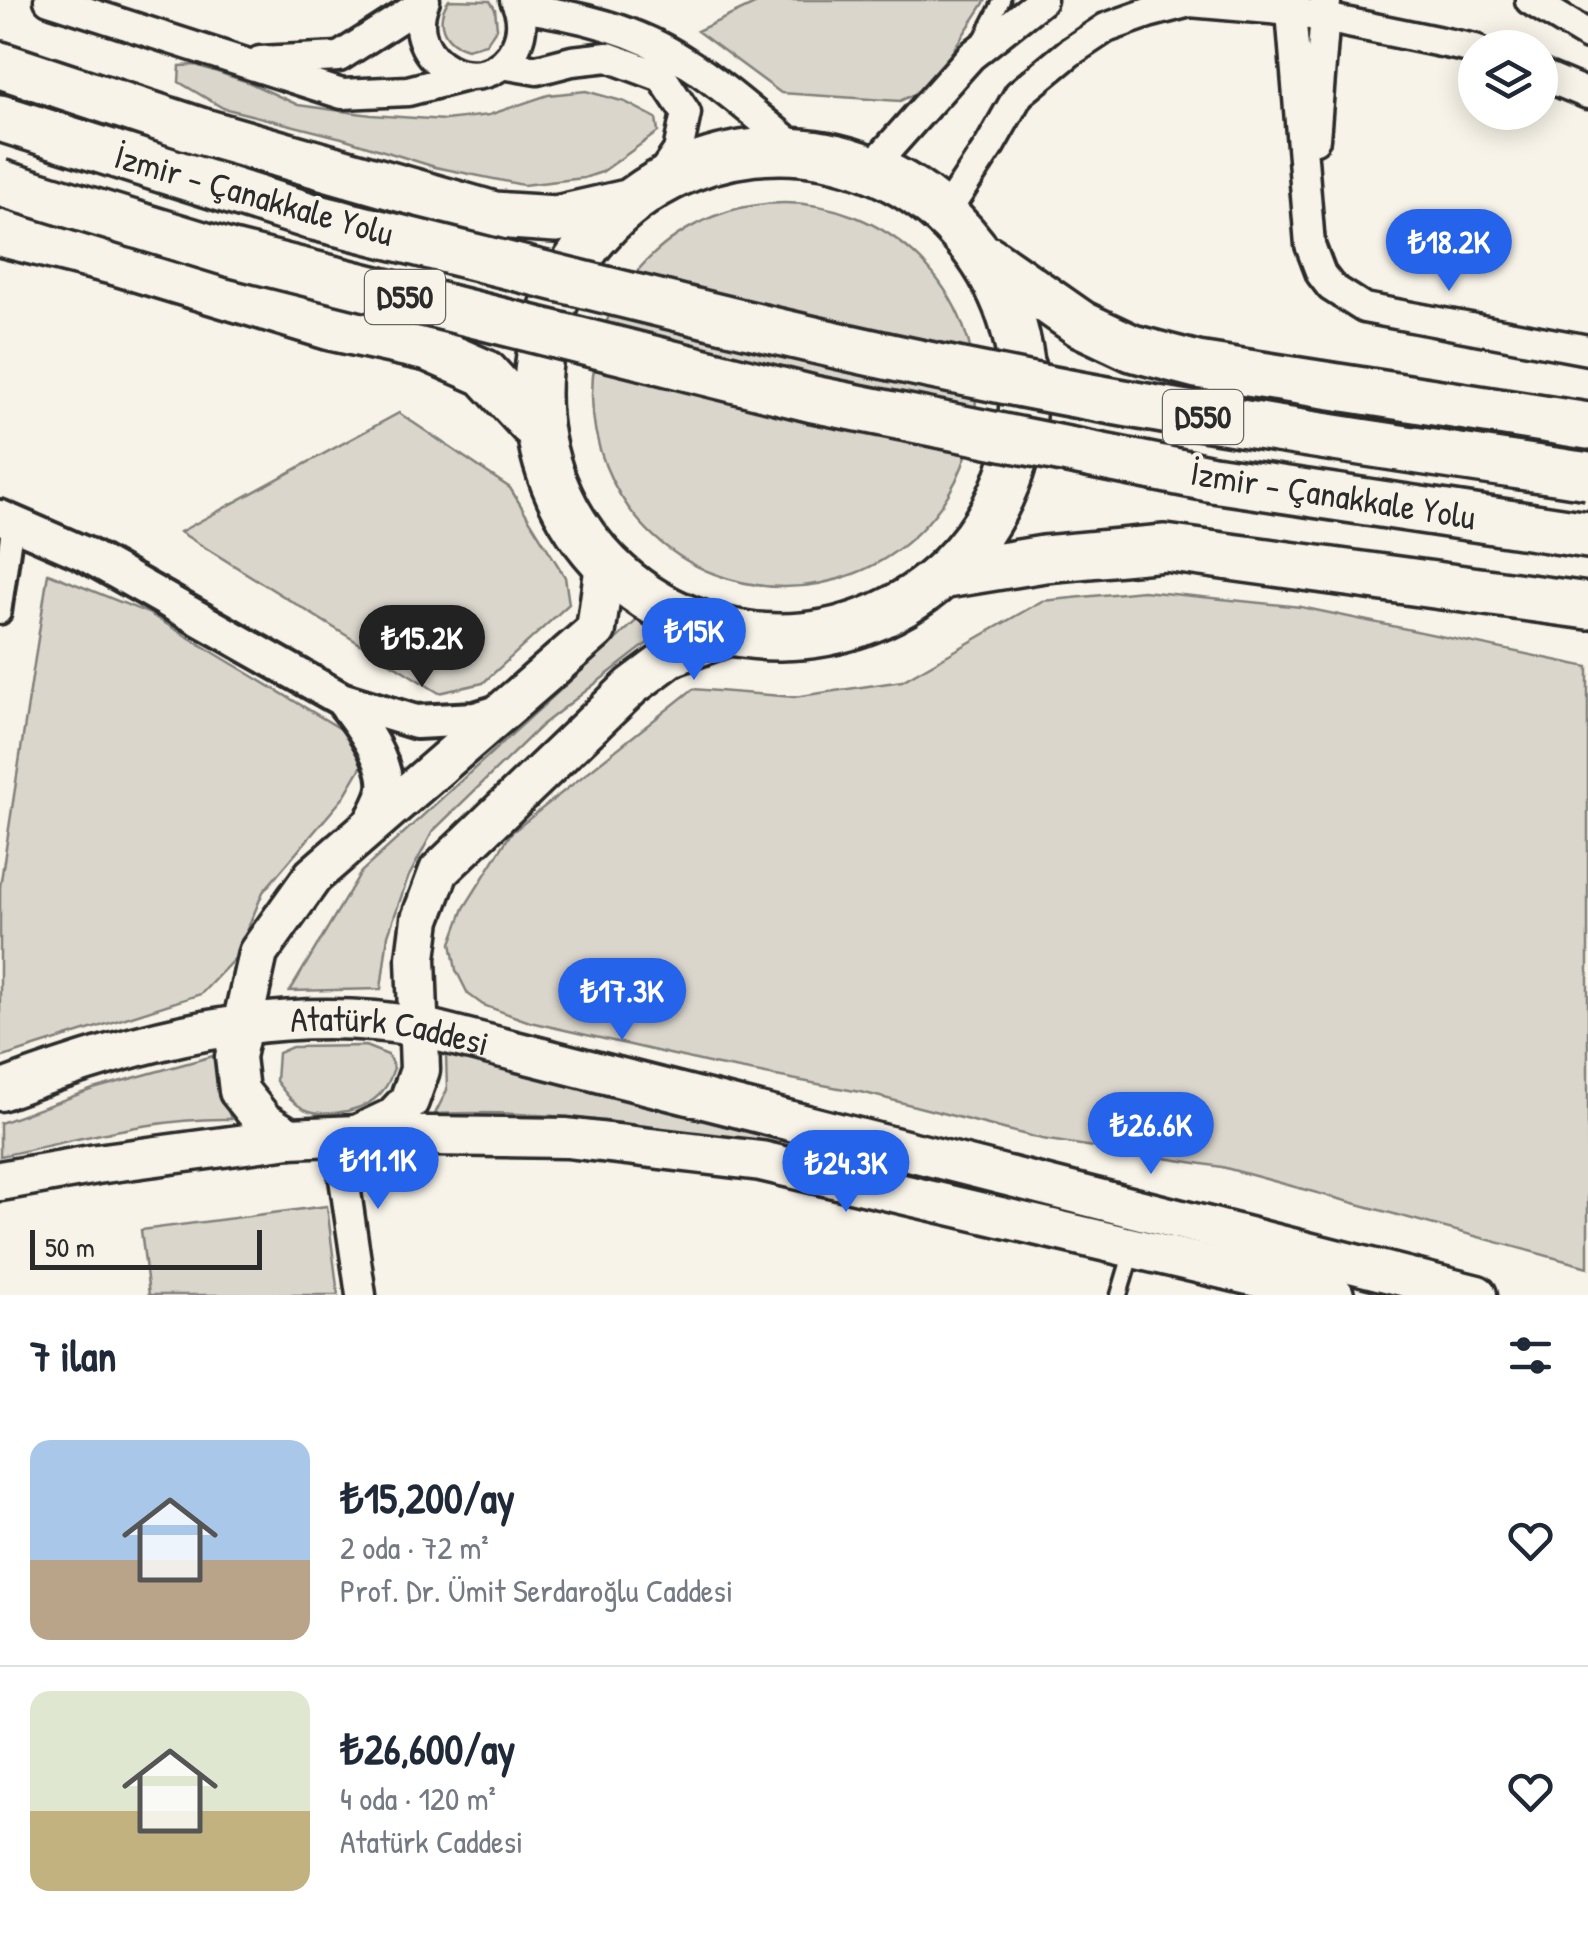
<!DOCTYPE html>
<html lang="tr">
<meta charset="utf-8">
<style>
:root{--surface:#fff;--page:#f2f2f3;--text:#1f2937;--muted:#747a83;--line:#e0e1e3;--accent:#2563eb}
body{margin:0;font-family:"Patrick Hand",sans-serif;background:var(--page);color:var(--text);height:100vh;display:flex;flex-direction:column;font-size:38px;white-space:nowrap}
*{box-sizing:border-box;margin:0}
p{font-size:32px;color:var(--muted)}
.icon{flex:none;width:55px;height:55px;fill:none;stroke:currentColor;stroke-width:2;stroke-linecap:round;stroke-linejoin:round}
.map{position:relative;height:1295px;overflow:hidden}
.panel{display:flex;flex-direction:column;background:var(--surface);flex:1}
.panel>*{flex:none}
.tools{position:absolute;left:1458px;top:30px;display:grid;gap:20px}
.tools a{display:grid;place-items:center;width:100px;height:100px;border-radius:50%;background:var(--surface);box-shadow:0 5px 25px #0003;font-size:50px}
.scale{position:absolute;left:30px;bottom:25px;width:232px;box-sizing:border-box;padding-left:10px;border:5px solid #2b2b2b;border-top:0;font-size:28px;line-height:35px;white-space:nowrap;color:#2b2b2b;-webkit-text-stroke:8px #f7f3e8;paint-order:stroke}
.price{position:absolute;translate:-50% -85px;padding:0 22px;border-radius:35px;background:var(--accent);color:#fff;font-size:32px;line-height:65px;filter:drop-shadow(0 2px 5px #0008)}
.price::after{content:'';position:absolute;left:50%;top:60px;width:30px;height:22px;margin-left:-15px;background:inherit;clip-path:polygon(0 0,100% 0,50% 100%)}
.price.selected{background:#222;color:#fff}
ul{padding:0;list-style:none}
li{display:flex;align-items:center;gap:30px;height:250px;padding:0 30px}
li+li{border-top:2px solid var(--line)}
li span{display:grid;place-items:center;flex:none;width:280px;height:200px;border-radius:20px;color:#555}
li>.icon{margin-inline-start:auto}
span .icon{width:120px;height:120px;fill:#fffc;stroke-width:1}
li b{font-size:42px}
h2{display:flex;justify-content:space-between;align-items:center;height:120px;padding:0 30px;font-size:42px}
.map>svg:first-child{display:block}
.green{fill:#dad6cc;stroke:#82807c;stroke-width:2.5}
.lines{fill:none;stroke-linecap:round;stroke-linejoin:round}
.service-casing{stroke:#2b2b2b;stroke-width:21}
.pedestrian-casing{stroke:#2b2b2b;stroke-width:28}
.minor-casing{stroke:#2b2b2b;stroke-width:35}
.tertiary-casing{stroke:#2b2b2b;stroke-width:40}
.secondary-casing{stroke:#2b2b2b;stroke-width:45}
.trunk-casing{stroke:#2b2b2b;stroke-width:52}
.service{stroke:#f7f3e8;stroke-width:14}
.pedestrian{stroke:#f7f3e8;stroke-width:20}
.minor{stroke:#f7f3e8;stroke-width:28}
.tertiary{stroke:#f7f3e8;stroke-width:32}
.secondary{stroke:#f7f3e8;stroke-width:38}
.trunk{stroke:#f7f3e8;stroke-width:45}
.trunk-bridge-casing{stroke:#2b2b2b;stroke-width:52;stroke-linecap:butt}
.trunk-bridge{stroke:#f7f3e8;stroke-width:45}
.labels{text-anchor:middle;stroke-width:8;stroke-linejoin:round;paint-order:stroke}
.shield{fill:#f7f3e8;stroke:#686764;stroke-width:2.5}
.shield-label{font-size:32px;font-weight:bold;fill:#2b2b2b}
.street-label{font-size:35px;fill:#2b2b2b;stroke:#f7f3e8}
</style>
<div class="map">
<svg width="1588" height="1295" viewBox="0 0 1588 1295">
<rect width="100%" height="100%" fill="#f7f3e8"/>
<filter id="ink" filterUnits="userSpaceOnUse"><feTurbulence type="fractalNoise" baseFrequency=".01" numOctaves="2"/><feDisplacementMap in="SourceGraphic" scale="20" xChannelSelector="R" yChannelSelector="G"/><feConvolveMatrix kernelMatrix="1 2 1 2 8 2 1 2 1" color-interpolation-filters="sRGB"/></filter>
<g filter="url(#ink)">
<path class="green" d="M449 0 490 1 495 9 497 28 486 44 467 49C443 42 434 21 449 0Z
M763 0H986L929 87 900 101 781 93 697 31Z
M196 65 248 82 298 105 371 115 445 120 489 115 548 95 586 91 625 102 656 118 658 132 602 172 584 178 523 185 435 167 342 138 223 108 179 82 180 66Z
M592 395a192 192 0 1 1 384 0a192 192 0 1 1-384 0Z
M399 413 510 488 565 577 569 604 483 683 439 693 180 532Z
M48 573 148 613 344 731 363 764 343 798 263 892 236 957 201 994 0 1058V887Z
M1143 591 1301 607 1588 667V1267L1222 1167 1042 1139 865 1093 713 1064 530 1022 483 1005 468 994 456 970 451 943 464 908 511 833 693 689 794 697 902 681 1042 601Z
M637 620 658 635 542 725 433 831 407 880 388 935 381 989 290 991 361 872Z
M365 1046 388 1055 394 1068C391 1075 389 1084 384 1089 369 1111 327 1119 304 1109 292 1103 284 1091 276 1081L278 1053 292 1047Z
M446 1054 847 1153 835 1157C703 1135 569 1107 435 1114L447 1090Z
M217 1055V1078L231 1119C154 1117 75 1141 0 1156V1123L93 1089Z
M327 1206 338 1295H149L141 1230Z"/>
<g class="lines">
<g class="service-casing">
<path id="service" d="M982 39 1002 0
M1119 1295 1133 1248"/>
</g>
<g class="pedestrian-casing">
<path id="pedestrian" d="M0 613 13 522"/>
</g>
<g class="minor-casing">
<path id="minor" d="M49 0 342 94 408 91 470 75
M425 0C398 63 486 106 516 46 523 31 523 15 515 0
M1293 0 1291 11 1310 245 1321 274 1331 287 1364 308 1588 350
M1530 0 1588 35
M518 7C577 15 636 29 686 62 725 87 760 119 796 148
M260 61 339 57 423 3
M502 64 537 70 572 61 608 57 662 77 686 113 678 151 654 185
M1540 74 1588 94
M1315 139 1326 2
M870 169 971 56 1042 0
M945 213 990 145 1019 94 1070 52 1106 28 1148 13 1190 2 1291 11 1475 49
M338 1137 361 1295"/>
</g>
<g class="tertiary-casing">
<path id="tertiary" d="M0 517 85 554 341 699 416 722 475 719 502 711
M341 699C358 720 392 765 384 793 381 803 375 814 370 823"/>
</g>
<g class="secondary-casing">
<g id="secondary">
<path id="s1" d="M0 1091C134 1041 277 1001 420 1027L1477 1295"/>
<path d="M359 1134 393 1118 409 1101 420 1070 416 958 421 919 439 871 632 686 671 657 733 634"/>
<path d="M290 1138 264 1122 239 1091 235 1057 258 953 313 876 596 630 605 564"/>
<path d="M0 1181 97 1164 290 1138 357 1135 567 1138 761 1161 1334 1295"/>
</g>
</g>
<g class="trunk-casing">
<path id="trunk" d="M0 65 200 131 494 215 556 219 627 203
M0 118 310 216
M537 394a243 243 0 1 1 486 0a243 243 0 1 1-486 0Z
M0 233 120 263 331 327 428 348 485 373 531 423
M988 259 1081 324 1132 348 1197 365 1588 426
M1213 479 1588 535
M946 575 1044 559 1165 548 1588 606"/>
</g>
<use href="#service" class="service"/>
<use href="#pedestrian" class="pedestrian"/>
<use href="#minor" class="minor"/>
<use href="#tertiary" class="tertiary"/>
<use href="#secondary" class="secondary"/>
<use href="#trunk" class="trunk"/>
<g class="trunk-bridge-casing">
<path id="trunk-bridge" d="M0 183 232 254 813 399 1213 479
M310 216C534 271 756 331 982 376 1183 417 1385 446 1588 476"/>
</g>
<use href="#trunk-bridge" class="trunk-bridge"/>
</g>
</g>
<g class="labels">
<g class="shield">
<rect x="365" y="270" width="80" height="54" rx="8"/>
<rect x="1163" y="390" width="80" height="54" rx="8"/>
</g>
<g class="shield-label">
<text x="405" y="308">D550</text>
<text x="1203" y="428">D550</text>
</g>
<g class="street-label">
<text transform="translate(254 195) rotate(16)" y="12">İzmir - Çanakkale Yolu</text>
<text transform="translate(1333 495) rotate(9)" y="12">İzmir - Çanakkale Yolu</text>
<text dy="12" stroke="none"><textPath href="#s1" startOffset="400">Atatürk Caddesi</textPath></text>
</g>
</g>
</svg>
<div class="tools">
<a><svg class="icon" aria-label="layers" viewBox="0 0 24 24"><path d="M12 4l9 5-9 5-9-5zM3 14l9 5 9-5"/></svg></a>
</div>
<div class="scale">50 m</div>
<b class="price" style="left:1449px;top:294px">₺18.2K</b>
<b class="price" style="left:694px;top:683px">₺15K</b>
<b class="price selected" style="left:422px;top:690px">₺15.2K</b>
<b class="price" style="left:622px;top:1043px">₺17.3K</b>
<b class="price" style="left:1151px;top:1177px">₺26.6K</b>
<b class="price" style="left:378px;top:1212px">₺11.1K</b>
<b class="price" style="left:846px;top:1215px">₺24.3K</b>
</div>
<section class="panel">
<h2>7 ilan<svg class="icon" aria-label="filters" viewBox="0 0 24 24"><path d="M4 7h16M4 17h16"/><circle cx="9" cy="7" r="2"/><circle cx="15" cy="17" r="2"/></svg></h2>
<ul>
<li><span style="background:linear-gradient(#a9c7e8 60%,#b9a48a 0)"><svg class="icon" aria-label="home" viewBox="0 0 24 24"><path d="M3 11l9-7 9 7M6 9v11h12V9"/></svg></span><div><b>₺15,200/ay</b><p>2 oda · 72 m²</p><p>Prof. Dr. Ümit Serdaroğlu Caddesi</p></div><svg class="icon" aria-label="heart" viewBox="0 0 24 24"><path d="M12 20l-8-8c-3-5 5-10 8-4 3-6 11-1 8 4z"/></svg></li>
<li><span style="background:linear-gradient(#dfe7d0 60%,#c2b280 0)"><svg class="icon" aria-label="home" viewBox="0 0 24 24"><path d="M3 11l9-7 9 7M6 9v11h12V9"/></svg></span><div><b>₺26,600/ay</b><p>4 oda · 120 m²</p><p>Atatürk Caddesi</p></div><svg class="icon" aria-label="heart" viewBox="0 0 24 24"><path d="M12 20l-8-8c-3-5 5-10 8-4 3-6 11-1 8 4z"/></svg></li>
</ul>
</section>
